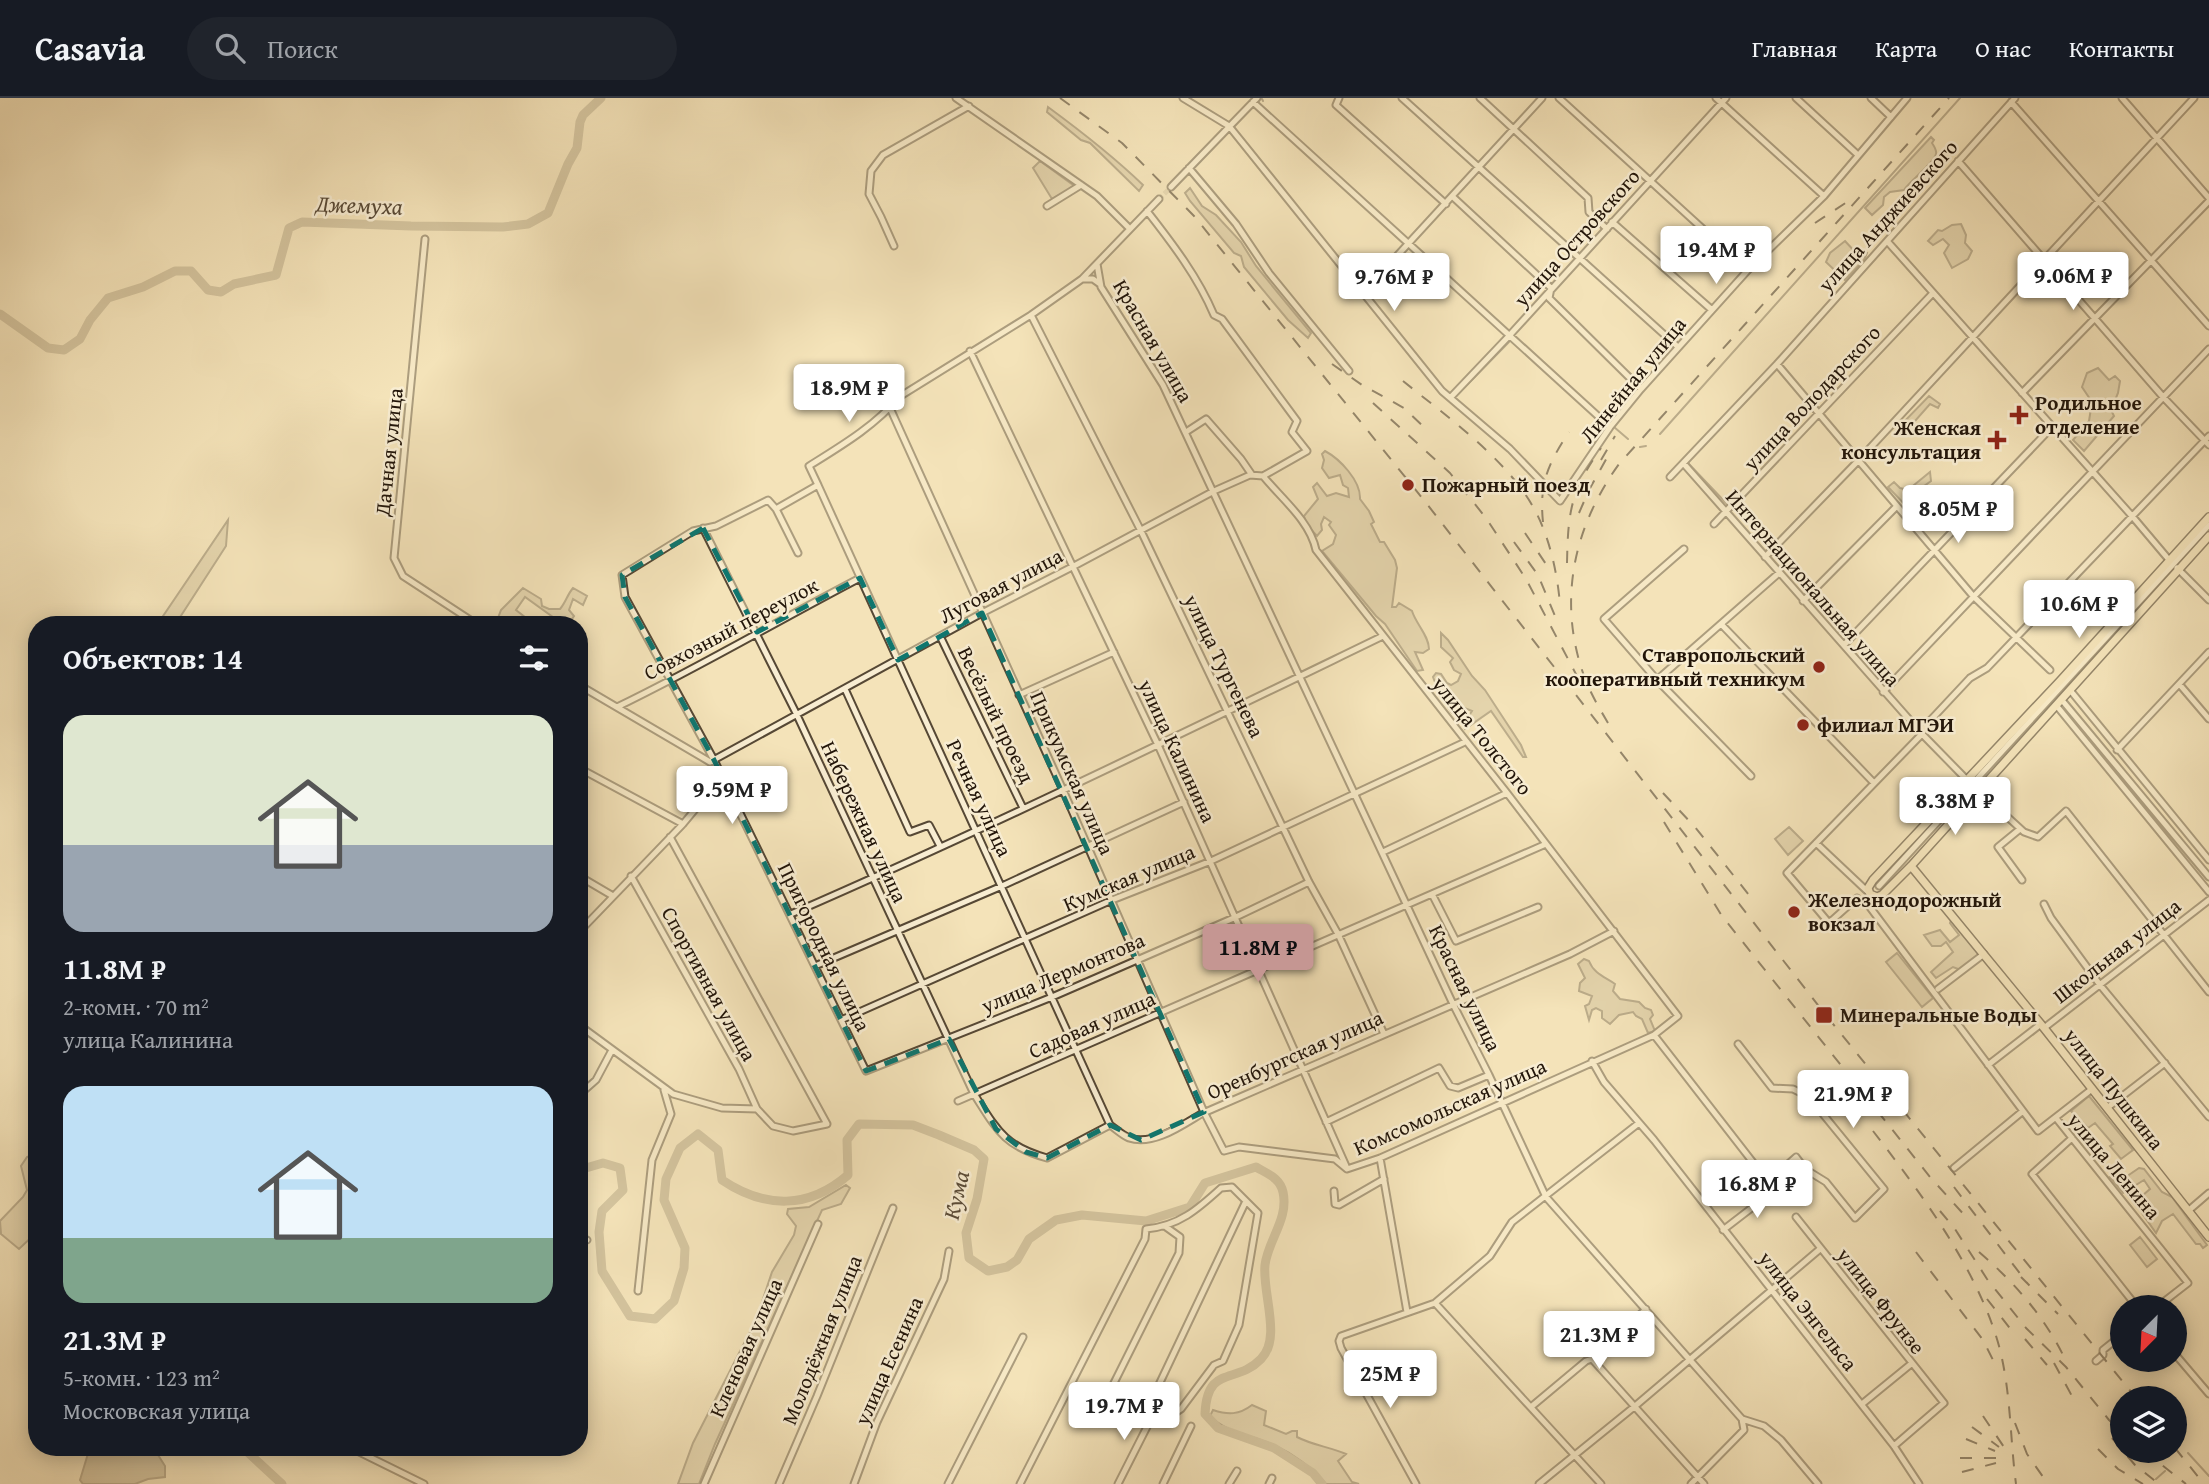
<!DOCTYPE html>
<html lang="ru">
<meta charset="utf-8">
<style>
:root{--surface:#171b24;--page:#20242c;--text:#f1f3f6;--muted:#9ea1a6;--line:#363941;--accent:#c59692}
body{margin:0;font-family:"Gentium Book Plus",serif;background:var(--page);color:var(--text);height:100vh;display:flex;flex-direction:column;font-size:26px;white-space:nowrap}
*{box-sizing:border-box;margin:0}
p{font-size:23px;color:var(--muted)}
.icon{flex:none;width:38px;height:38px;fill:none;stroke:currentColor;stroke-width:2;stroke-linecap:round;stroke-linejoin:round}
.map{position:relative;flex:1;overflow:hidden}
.details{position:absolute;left:28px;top:518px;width:560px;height:840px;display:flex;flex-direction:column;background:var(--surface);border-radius:28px;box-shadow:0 4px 18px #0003}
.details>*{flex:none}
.needle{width:46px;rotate:204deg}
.buttons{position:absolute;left:2110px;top:1197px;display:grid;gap:14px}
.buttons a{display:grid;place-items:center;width:77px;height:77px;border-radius:50%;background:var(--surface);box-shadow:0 4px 18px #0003;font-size:35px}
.price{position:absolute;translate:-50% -60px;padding:0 16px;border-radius:7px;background:#fff;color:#222;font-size:23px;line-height:46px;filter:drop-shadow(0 2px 4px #0008)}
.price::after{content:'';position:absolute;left:50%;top:42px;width:21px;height:16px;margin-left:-10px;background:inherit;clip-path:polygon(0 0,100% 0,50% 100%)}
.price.selected{background:var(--accent);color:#111}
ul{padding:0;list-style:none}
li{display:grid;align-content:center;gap:14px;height:371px;padding:0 35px}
li span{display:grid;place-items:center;height:217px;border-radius:21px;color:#555}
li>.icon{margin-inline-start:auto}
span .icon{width:126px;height:126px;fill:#fffc;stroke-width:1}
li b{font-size:30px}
h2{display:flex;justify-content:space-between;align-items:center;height:84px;padding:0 35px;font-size:30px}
header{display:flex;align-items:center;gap:42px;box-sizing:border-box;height:98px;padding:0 35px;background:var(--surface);border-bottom:2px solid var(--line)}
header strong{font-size:33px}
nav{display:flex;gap:38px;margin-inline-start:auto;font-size:24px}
.search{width:490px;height:63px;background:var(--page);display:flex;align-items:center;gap:18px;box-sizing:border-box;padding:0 24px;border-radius:38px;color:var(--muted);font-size:26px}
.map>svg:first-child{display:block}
.green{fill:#d0c09b;stroke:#796a52;stroke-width:2}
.water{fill:#ad9d7d;stroke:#75674f;stroke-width:2}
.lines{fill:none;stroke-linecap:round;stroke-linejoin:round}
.stream{stroke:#75674f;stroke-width:2}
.river{stroke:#ad9d7d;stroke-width:9}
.minor-tunnel{stroke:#d4c49f;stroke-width:5;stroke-dasharray:5 2.5;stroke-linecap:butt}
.minor-casing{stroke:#564835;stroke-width:9}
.major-casing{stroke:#221509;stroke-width:10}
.minor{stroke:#f8edd2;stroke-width:5}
.major{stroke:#f4e3b9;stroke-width:7}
.rail{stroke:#221509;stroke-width:2;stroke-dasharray:12 12;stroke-linecap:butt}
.marked{fill:none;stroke:#0f766e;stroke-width:5;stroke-dasharray:14 9;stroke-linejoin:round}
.poi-dot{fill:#8f2418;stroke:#f8edd2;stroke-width:2.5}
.labels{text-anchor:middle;stroke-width:5;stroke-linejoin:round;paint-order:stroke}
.street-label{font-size:21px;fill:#221509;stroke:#f8edd2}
.poi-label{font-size:21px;font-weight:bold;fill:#221509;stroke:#f8edd2;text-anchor:start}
.water-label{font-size:23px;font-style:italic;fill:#5a4b37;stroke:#f8edd2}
</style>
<header>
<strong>Casavia</strong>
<div class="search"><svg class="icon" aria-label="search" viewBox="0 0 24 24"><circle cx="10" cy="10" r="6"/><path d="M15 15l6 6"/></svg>Поиск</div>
<nav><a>Главная</a><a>Карта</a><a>О нас</a><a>Контакты</a></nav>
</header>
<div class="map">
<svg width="2209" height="1386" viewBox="0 0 2209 1386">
<rect width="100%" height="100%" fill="#f4e3b9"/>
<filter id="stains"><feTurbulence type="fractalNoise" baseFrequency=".00286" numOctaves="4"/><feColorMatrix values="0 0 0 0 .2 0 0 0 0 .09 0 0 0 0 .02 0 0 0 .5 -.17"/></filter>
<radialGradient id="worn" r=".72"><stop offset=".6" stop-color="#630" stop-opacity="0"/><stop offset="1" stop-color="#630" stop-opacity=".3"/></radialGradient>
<path class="green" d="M1048 9C1082 34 1113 58 1143 87L1139 93 1090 45 1081 42 1047 14Z
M1931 39 1934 42 1932 45C1934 48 1937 52 1936 56 1934 65 1910 83 1904 92L1890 94 1884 99 1883 107 1872 117 1865 110Z
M1040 63 1073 87 1072 90 1052 101 1033 70Z
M1190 90 1202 108 1216 117 1241 144 1256 168 1311 235 1308 240 1288 222 1244 169 1241 158 1234 155 1190 103 1185 95Z
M1961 126 1966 137 1965 145 1972 153 1968 161 1952 170 1944 155 1949 147 1943 141 1933 147 1928 143 1938 132 1942 133 1952 127Z
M1845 143 1856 155 1862 152 1867 155 1864 162 1845 182 1826 164 1830 155Z
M2098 270 2109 282 2115 278 2120 283 2118 295 2111 312 2114 318 2084 353 2073 342 2089 323 2092 304 2082 289 2087 275Z
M1929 298 1940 306 1938 310 1930 306 1908 331 1894 337 1896 332Z
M1325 353C1340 361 1361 383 1360 401L1369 413 1374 424 1371 426 1380 444H1384L1395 462 1397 470 1392 509H1396L1399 505 1412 513C1416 526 1429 538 1429 551L1423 555 1415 554 1423 572 1417 573 1385 526 1376 518 1322 453 1333 446 1336 437 1329 427 1331 424 1324 419 1321 426 1322 432 1317 438 1306 426 1304 418 1318 401 1313 389 1317 385 1327 398 1336 395 1349 399 1348 390 1343 387 1340 377 1329 380 1322 370 1324 362 1322 356Z
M1930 374 1931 383 1909 399 1917 410 1913 415 1888 389 1894 384 1900 390 1908 392Z
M228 422 226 448 175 527H157Z
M523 490 541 501 542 508 549 511H560C566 504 567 497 573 490L587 498 583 507 573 501 569 512 574 518 568 527H564L525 499 516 512 535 527H500L498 520 501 512Z
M1441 535 1448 542 1472 578 1485 592 1521 647 1526 659H1523L1491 613 1465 631 1463 627 1472 613 1462 609 1455 616 1452 615 1440 597 1433 579 1436 575 1441 576 1447 585 1451 587 1458 583 1461 576 1454 572 1450 564 1453 560 1441 549Z
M1789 729 1803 743 1788 757 1775 741Z
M1952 820 1983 856 1961 872 1953 869 1936 880 1931 874 1953 854 1946 844 1941 848H1932L1924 837 1940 832 1950 844 1959 837 1950 825Z
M1897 855 1933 900 1922 909 1886 864Z
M1584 861 1589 863C1594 876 1605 879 1615 886L1613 893 1620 901 1639 904 1645 910 1651 912 1653 917 1650 921 1655 933 1648 935 1642 921 1636 918 1633 914 1619 917 1610 926 1602 920V913L1596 910 1592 912 1589 922 1585 908 1589 906 1592 898 1579 893 1580 885 1585 880 1578 866Z
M2089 998 2133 1052 2121 1061 2110 1048 2113 1046 2095 1025 2088 1030 2071 1013Z
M34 1056H37V1134L19 1151 1 1136 0 1123 23 1099 27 1092 21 1068 27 1059Z
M2139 1070 2144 1071 2162 1094 2172 1099 2207 1147 2203 1150 2200 1146H2196L2173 1116 2162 1123 2156 1135 2142 1115 2149 1108 2142 1098 2150 1091 2144 1082 2123 1095 2110 1079 2114 1078 2120 1083Z
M846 1087 850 1090 841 1106 822 1112 715 1346 699 1386H678L693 1345 756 1222 772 1174 794 1137 796 1128 787 1116 788 1111 809 1109Z
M2140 1139 2157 1161 2147 1169 2130 1147Z
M1252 1307 1266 1313 1264 1327 1286 1336 1292 1333H1297V1339C1312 1347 1330 1349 1346 1356L1338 1363 1352 1384 1359 1386H1326C1312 1370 1293 1356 1274 1347 1252 1337 1226 1335 1210 1318L1213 1312C1228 1317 1239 1317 1252 1307Z"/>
<path class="water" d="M90 1349H153L165 1368V1379L148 1381 135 1386H83L80 1382Z"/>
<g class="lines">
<path class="stream" d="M1262 1 1263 3
M1458 296 1509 244
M1614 329 1628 341
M1660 336 1960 0
M1640 349 1646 348
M1688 365 1727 406
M2188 1355 2209 1378
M2156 1381 2165 1373"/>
<path class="river" d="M0 216 48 250 64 252 80 241 90 222 108 200 143 189 175 173H191L208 192 221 194 234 186 276 177 289 130 302 124 411 128 503 129 528 126 548 115 568 66 577 50 580 24 583 17 601 0
M579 1072 603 1065 620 1070 623 1092 602 1113 599 1134 602 1173 630 1218 655 1221 674 1203 684 1170 685 1150 664 1102 666 1081 680 1050 698 1036 718 1052 722 1082C765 1111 809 1111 848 1077L847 1042 859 1026 913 1027 939 1037 974 1052 984 1061 977 1101 966 1135 969 1160 988 1173 1007 1169 1017 1162 1029 1141 1056 1122 1082 1117 1146 1123 1190 1109 1205 1085 1256 1069C1268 1076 1280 1080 1283 1094 1289 1121 1268 1142 1265 1167 1262 1195 1282 1240 1261 1261 1236 1287 1207 1266 1205 1316L1218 1330 1274 1350 1313 1375 1322 1386
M242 1349 282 1386"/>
<path class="minor-tunnel" d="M1159 101 1171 89"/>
<g class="minor-casing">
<path id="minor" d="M956 0 1097 98 1129 130
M1183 0 1229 28 1442 293 1510 351 1560 403 1610 329 1641 291 1748 172 1824 98 1907 0
M1339 0 1336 7 1446 106
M1402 0 1678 249
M1480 0 1588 100 1589 114 1607 131
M1559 0 1748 172
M1716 0 1824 98
M1796 0 1858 57
M1871 0 1891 19
M2122 0 2209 100
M1253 4 1610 329
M2011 4 2209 228
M1958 63 2164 300 2209 347
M1189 70 1236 126 1269 175 1349 273
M1171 89 1257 0
M1453 99 1551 190 1549 200 1641 291
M1159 101 1082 181 1031 217 899 299C875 328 841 348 809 368L818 387 776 411 768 402 716 428 693 433 622 477 625 499 714 662 866 973 1052 899 1236 819 1309 784
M1047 108 1081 87
M1612 124 1712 212
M425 141 394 460 403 478 478 527
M1887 143 2132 418 2170 463
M894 148 881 119 869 96 871 73 883 57 969 8
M1097 166 1101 189 1163 287 1453 906 1489 977 1546 1099 1742 1321 1764 1328 1781 1342 1818 1386
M1082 181H1093L1100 186
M1362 196 1542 0
M1031 217 1140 431 1309 784 1338 836 1384 936
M970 253 1158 647 1346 1068
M1777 266 1973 498 2050 572
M2022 295 2209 103
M1450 300 1508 239 1726 0
M890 310 1063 692 1204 1014 1224 1053 1239 1049 1335 1061 1347 1071 1380 1060 1654 937 1678 918 1507 695 1316 452C1310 423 1281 400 1263 378
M1186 334 1206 321 1241 361 1252 377
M1684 366 1922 636 1967 682 2024 734 2038 739 2066 713 2209 894
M1670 379 1777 266 2015 0
M818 387 1110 1027
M776 411 798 455
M1714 426 1933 195
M703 430 796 615 974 996C997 1032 1004 1048 1047 1060L1110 1027C1116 1031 1122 1037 1129 1040 1153 1048 1181 1028 1201 1016L1570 856 1614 833
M1684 451 1604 521 1657 582 1751 678
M1765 459 1858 363 2194 0
M2177 470 2209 502
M1803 503 1897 408
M1721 526 1874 685
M940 538 1023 710
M1844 547 2052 329
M1657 582 1779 475
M579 587 710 664 982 515 1074 468 1214 393 1250 377 1263 378 1307 353 1292 334 1297 323 1222 221 1214 217C1198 179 1172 145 1147 113
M2180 587 2209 621
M845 591 910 734 929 727 940 748
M2070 592 2209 762
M1883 594 2209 251
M1019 597 1114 554
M2061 601 2209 779
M2056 607 2209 794
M617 609C700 569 779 522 860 480
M2117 652 2209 554
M579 670 683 726
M2020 731 1998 749 2022 782
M1816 745 1868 794
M1383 754 1507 695
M579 778 613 798
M631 778 739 971 757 1011
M1879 788 2209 427
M1432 796 1456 843 1538 809
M1873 798 1866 804 2038 1033 2092 991
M1857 800 1829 825 1787 775 1922 636 1926 627 1970 580 1987 570 2209 338
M2044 806 2051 820 2100 887 2209 1019
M791 816C991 729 1187 633 1383 538
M579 834 683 726 722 679
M815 868 1002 788 1184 704
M1938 891 1984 856
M841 922 1112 802 1211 763 1465 644
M579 927 673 996 722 1010 757 1011 773 1028 793 1033 827 1026 670 739
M2044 930 2209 802
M1654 937 1776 1094
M1738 946 1772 990 1793 991 1809 999 1884 1091 1855 1120 1826 1084 1805 1071 1796 1059 1768 1084
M1592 963 1604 984 1654 1042 1894 1348 1919 1386
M1988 967 2041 926
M579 997 596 982 612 952
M958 1003 1546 746
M2107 1010 2165 965
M2056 1020 2188 1185 2157 1209
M1326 1024 1439 970 1450 988 1458 990 1489 977
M2072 1040 2032 1076 2137 1209
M1380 1060 1407 1214
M1954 1070 2023 1013
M1334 1093 1335 1106 1339 1107 1384 1081
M2188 1113 2209 1095
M1796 1119 1944 1305 1894 1348
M1723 1132 1775 1092
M579 1139 587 1142
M638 1193 652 1062 671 1016 664 992
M1435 1205 1601 1386
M2175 1256 2209 1296
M1592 1261 1704 1386
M2096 1263 2103 1257V1252L2123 1236
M1862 1306 1911 1266
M1531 1309 1586 1263 1592 1261 1646 1211
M1146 1314 1246 1103
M349 1349 424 1386
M704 1386 818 1126
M779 1386 817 1298 893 1110
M854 1386 877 1324 944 1181 949 1153
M948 1386 1023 1239
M1020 1386 1145 1141 1146 1131C1179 1128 1198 1111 1221 1090L1232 1089 1258 1115 1239 1227 1223 1263 1214 1267 1181 1311 1163 1323 1111 1297V1291L1179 1155 1180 1139 1166 1129
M1118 1386 1154 1315
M1163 1386 1191 1328
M1229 1386 1237 1373
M1269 1386 1272 1380
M1416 1386 1341 1250 1339 1243 1341 1238 1435 1205 1490 1158 1512 1124 1639 1025
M1539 1386 1634 1309 1820 1151
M1691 1386 1744 1332 1742 1321"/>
</g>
<g class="major-casing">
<path id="major" d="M2209 419 2060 583 1873 782 1868 790 1870 796 1877 799 1882 797 1911 768 2209 438
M1911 768 2044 930 2209 1139"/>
</g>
<use href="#minor" class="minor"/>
<use href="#major" class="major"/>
<path class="rail" d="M1060 0 1122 45 1194 118 1423 401 1825 916 2136 1300
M1815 125 1847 104
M1332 266 1362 287 1404 310 1426 331
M1403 283C1445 317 1505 360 1532 407 1549 436 1557 473 1560 506
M1373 305 1450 375 1486 420 1526 481 1578 580
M1601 362 1615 338
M1579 415 1589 392 1609 356
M1543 424C1539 385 1548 366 1569 334
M1525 435 1548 469
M1514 444 1538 477 1555 518
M1567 465C1568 412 1571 393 1601 350
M1608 625C1598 608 1588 591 1582 572 1558 499 1575 427 1619 366L1949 0
M1663 695 1695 729 1753 802
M1664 724 1722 818 1930 1079 1967 1120
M1873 1033C1921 1095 1978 1172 1999 1248 2011 1293 2010 1341 2016 1386
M1954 1089 2028 1186
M1940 1113 1955 1131 1987 1181 2026 1230 2066 1269 2109 1322 2123 1335
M1916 1154 1983 1242 1997 1270
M1979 1154C2015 1185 2045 1219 2066 1263
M2021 1179 2058 1216
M1987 1201 2016 1238
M2025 1241 2047 1267
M2054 1265 2073 1300
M2120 1311 2123 1314
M1983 1318 2006 1352
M2015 1325 2027 1356 2048 1386
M1972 1329 1999 1349
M2112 1340 2135 1367 2159 1386
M1966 1341 1995 1353
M2175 1350 2204 1386
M2098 1351 2118 1371 2143 1386
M2144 1353 2186 1386
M1960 1360H2002
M1962 1374 1996 1365"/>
</g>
<path d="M0 0H2209V1386H0ZM703 430 757 534 860 480 898 562 982 515 1204 1014 1141 1042 1110 1027 1047 1060 1026 1054 996 1031 949 941 866 973 714 662 625 499 622 477Z" fill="#f4e3b9" fill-opacity=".55" fill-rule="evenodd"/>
<path class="marked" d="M703 430 757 534 860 480 898 562 982 515 1204 1014 1141 1042 1110 1027 1047 1060 1026 1054 996 1031 949 941 866 973 714 662 625 499 622 477Z"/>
<g class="poi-dot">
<path d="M2015.5 306.5h7v7h7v7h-7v7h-7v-7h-7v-7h7z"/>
<path d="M1993.5 331.5h7v7h7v7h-7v7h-7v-7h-7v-7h7z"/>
<circle cx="1408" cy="387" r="7"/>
<circle cx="1819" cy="569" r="7"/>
<circle cx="1803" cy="627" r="7"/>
<circle cx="1794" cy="814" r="7"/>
<rect x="1815" y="908" width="18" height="18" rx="3.5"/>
</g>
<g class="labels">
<g class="street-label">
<text transform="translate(1888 118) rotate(-48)" y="7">улица Анджиевского</text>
<text transform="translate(1577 140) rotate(-48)" y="7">улица Островского</text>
<text transform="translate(1153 243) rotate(60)" y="7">Красная улица</text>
<text transform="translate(1633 282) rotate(-51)" y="7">Линейная улица</text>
<text transform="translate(1812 300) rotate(-47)" y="7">улица Володарского</text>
<text transform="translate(389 354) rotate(-84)" y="7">Дачная улица</text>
<text transform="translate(1001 488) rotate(-28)" y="7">Луговая улица</text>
<text transform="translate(1813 490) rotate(49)" y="7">Интернациональная улица</text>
<text transform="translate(731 531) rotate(-28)" y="7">Совхозный переулок</text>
<text transform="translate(1224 568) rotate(64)" y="7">улица Тургенева</text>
<text transform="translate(996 617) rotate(64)" y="7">Весёлый проезд</text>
<text transform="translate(1482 638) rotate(51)" y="7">улица Толстого</text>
<text transform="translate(1177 653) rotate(65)" y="7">улица Калинина</text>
<text transform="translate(1072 675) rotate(66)" y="7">Прикумская улица</text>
<text transform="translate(979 700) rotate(65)" y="7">Речная улица</text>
<text transform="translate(864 724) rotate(65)" y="7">Набережная улица</text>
<text transform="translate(1129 780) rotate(-23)" y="7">Кумская улица</text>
<text transform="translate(824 849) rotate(64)" y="7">Пригородная улица</text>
<text transform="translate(2117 853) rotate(-38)" y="7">Школьная улица</text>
<text transform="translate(1063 875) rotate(-23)" y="7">улица Лермонтова</text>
<text transform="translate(709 886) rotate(61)" y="7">Спортивная улица</text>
<text transform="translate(1465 890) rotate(64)" y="7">Красная улица</text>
<text transform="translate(1092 927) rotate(-24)" y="7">Садовая улица</text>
<text transform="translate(1295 957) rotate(-24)" y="7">Оренбургская улица</text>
<text transform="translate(2114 991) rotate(52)" y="7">улица Пушкина</text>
<text transform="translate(1450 1009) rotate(-24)" y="7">Комсомольская улица</text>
<text transform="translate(2114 1068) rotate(50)" y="7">улица Ленина</text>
<text transform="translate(1881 1203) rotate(52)" y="7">улица Фрунзе</text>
<text transform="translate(1808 1213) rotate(52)" y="7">улица Энгельса</text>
<text transform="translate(822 1242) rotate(-68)" y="7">Молодёжная улица</text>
<text transform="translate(746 1250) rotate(-66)" y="7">Кленовая улица</text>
<text transform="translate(889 1263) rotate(-66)" y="7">улица Есенина</text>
</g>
<g class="poi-label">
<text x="2035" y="312">Родильное<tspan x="2035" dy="24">отделение</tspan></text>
<text x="1981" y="337" text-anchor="end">Женская<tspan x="1981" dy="24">консультация</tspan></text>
<text x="1422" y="394">Пожарный поезд</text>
<text x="1805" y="564" text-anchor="end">Ставропольский<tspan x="1805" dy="24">кооперативный техникум</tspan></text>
<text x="1817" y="634">филиал МГЭИ</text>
<text x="1808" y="809">Железнодорожный<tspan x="1808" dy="24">вокзал</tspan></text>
<text x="1840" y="924">Минеральные Воды</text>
</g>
<g class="water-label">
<text transform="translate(359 107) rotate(2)" y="8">Джемуха</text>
<text transform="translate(956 1097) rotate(-77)" y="8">Кума</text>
</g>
</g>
<rect width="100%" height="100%" filter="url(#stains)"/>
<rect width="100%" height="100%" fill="url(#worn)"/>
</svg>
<div class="buttons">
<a><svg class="needle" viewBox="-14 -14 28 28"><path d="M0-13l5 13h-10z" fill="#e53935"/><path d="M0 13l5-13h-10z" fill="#9ea1a6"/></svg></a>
<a><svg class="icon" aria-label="layers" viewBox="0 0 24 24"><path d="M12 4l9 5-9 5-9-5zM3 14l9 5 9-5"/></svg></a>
</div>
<b class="price" style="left:1716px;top:188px">19.4M ₽</b>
<b class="price" style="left:2073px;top:214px">9.06M ₽</b>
<b class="price" style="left:1394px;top:215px">9.76M ₽</b>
<b class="price" style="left:849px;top:326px">18.9M ₽</b>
<b class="price" style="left:1958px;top:447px">8.05M ₽</b>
<b class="price" style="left:2079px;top:542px">10.6M ₽</b>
<b class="price" style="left:732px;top:728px">9.59M ₽</b>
<b class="price" style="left:1955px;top:739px">8.38M ₽</b>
<b class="price selected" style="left:1258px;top:886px">11.8M ₽</b>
<b class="price" style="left:1853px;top:1032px">21.9M ₽</b>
<b class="price" style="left:1757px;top:1122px">16.8M ₽</b>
<b class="price" style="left:1599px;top:1273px">21.3M ₽</b>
<b class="price" style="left:1390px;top:1312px">25M ₽</b>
<b class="price" style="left:1124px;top:1344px">19.7M ₽</b>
<section class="details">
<h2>Объектов: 14<svg class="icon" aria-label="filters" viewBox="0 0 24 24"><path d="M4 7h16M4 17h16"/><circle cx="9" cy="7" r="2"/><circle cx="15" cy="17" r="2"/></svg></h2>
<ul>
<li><span style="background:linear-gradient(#dfe7d0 60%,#9aa5b1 0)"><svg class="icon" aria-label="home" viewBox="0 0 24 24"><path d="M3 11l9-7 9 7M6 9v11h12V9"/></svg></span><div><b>11.8M ₽</b><p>2-комн. · 70 m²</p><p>улица Калинина</p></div></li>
<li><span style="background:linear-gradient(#bfe0f5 70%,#7fa58c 0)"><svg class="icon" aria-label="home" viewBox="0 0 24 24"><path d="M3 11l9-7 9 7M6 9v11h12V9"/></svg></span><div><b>21.3M ₽</b><p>5-комн. · 123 m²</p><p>Московская улица</p></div></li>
</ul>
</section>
</div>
